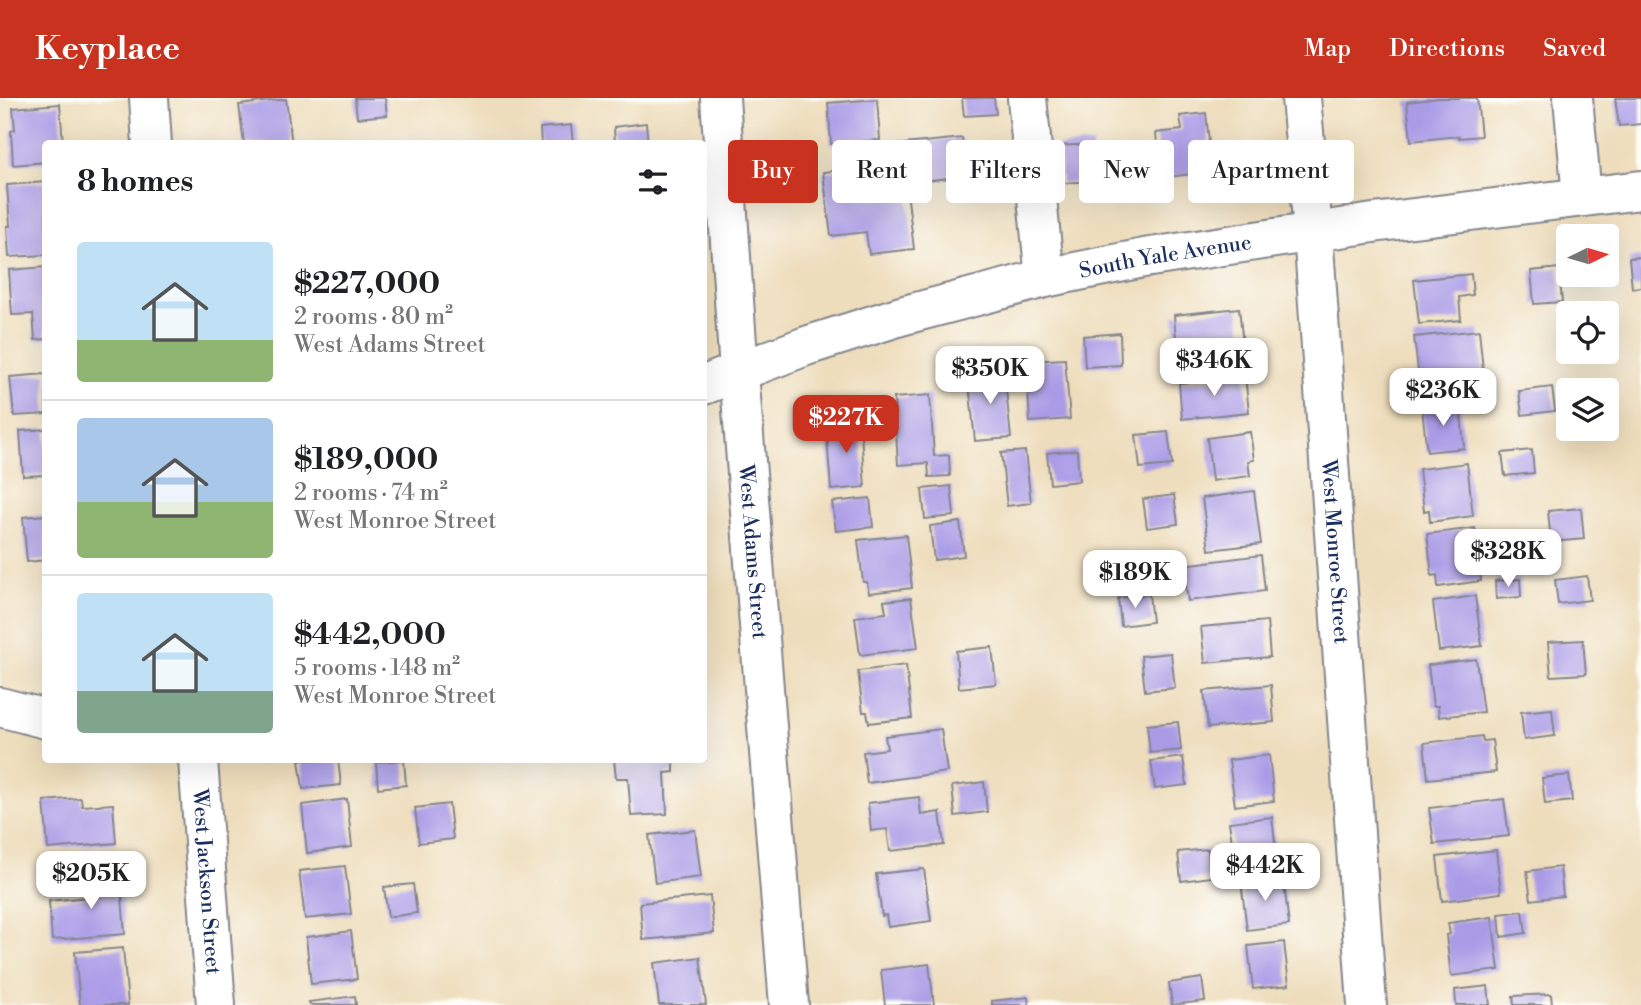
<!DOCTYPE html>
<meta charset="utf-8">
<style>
:root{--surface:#fff;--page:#f6f6f6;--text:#202124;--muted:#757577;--line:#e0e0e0;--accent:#c8321e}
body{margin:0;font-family:"Libre Bodoni",serif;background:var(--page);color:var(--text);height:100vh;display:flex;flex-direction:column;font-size:26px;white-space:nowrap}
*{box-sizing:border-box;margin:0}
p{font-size:23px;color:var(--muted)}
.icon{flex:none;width:38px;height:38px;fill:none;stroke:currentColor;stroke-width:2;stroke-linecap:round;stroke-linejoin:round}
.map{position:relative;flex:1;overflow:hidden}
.panel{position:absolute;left:42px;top:42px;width:665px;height:623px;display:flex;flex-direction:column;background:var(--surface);border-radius:7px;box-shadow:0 7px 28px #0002}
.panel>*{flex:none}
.hud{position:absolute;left:728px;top:42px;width:665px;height:63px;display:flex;gap:14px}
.needle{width:46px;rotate:85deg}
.buttons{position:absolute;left:1556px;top:126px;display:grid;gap:14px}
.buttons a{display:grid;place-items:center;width:63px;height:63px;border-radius:7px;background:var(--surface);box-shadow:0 7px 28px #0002;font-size:35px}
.price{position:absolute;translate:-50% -60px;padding:0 16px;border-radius:14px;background:#fff;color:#222;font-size:23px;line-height:46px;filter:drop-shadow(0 2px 4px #0008)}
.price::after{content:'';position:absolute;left:50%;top:42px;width:21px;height:16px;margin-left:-10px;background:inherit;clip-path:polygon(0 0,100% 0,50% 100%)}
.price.current{background:var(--accent);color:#fff}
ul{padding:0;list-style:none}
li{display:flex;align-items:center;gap:21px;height:175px;padding:0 35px}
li+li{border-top:2px solid var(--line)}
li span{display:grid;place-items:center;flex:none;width:196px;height:140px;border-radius:7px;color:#555}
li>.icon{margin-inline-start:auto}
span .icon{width:84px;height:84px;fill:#fffc;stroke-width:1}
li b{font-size:30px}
h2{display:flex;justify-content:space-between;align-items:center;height:84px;padding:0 35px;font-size:30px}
.pill{padding:0 24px;border-radius:7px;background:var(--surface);box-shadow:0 7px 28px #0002;font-size:24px;line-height:63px}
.pill.current{background:var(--accent);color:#fff}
header{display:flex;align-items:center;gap:42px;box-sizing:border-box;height:98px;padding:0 35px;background:var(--accent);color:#fff}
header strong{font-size:33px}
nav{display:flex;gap:38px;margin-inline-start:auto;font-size:24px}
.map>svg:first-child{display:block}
.building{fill:#aa9be7}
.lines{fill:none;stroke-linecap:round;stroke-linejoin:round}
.minor-casing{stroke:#84868d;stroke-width:42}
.minor{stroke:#fff;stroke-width:38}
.labels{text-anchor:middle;stroke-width:6;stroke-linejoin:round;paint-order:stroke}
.street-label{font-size:21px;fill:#1b2f5e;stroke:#fdfcf7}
</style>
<header>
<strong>Keyplace</strong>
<nav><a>Map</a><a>Directions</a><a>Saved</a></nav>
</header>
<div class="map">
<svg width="1641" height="907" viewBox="0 0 1641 907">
<rect width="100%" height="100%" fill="#fdfcf7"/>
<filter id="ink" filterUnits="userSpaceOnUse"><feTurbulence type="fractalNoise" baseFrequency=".0143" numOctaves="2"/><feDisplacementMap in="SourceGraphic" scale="14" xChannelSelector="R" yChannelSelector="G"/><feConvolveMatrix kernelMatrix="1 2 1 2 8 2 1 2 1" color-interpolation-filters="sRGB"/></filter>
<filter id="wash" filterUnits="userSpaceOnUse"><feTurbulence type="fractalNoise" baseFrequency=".00686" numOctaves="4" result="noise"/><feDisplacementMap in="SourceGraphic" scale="28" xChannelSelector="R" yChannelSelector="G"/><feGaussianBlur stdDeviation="1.57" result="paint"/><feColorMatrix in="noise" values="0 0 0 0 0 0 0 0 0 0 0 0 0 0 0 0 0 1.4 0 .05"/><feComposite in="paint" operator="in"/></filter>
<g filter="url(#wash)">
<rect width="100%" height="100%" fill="#eeddbc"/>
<g id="blocks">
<path class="building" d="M355 0H385L387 17 357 20Z
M962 0H994L996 16 964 18Z
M1439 0H1477L1481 38 1459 40V38L1411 43 1407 4Z
M1615 0H1641V26L1619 28Z
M286 1 292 46H244L239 7Z
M877 1 880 42 831 46 828 5Z
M60 6 63 46H46V64L13 67 11 33 15 32 13 10Z
M1206 15 1211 64 1192 66 1193 76 1161 80 1156 35 1182 32 1180 18Z
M646 25 648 46H615L614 29Z
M571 27 573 46H541L540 30Z
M962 40 966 78 906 85 914 151 869 156 866 134 831 138 823 74 897 65 895 47Z
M1092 46 1094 83 1062 85 1059 48Z
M46 84V157L9 159 7 128H10L7 87Z
M1641 159V189L1632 190 1629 160Z
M46 169V241L35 242 33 216 12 217 9 172Z
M1559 170 1562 204 1534 206 1531 173Z
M1471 176 1473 197 1459 199 1461 222 1419 226 1414 182Z
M1239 210 1243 246 1177 253 1174 217Z
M1479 232 1484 282 1420 289 1414 239Z
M1120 235 1121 267 1085 269 1083 238Z
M1065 261 1070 321 1030 324 1026 263Z
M1004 272 1011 340 975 343 968 276Z
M46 276V316L14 318 10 279Z
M1245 278 1249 314 1182 321 1179 285Z
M1552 289 1555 313 1522 317 1519 293Z
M930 297 934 358 949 357 950 378 929 379 928 365 898 367 894 300Z
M1460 306 1464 350 1427 354 1422 310Z
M860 322 865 389 831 392 826 325Z
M46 331V377L23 378 20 333Z
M1168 334 1172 367 1140 370 1136 337Z
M1250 334 1254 362 1248 363 1250 378 1212 383 1207 340Z
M1077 352 1079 383 1050 386 1047 355Z
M1532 352 1534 375 1505 378 1502 355Z
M1025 353 1031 405 1007 408 1001 355Z
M1467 365 1473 418 1430 424 1429 412 1424 413 1419 371Z
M951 388 954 418 925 421 922 391Z
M1254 393 1261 446 1209 452 1202 400Z
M1174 397 1178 426 1147 430 1143 401Z
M870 400 873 429 836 433 832 404Z
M1581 410 1584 441 1551 444 1548 413Z
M46 417V462L27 464 23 419Z
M960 424 964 458 934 462 930 428Z
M1475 430 1481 483 1438 489 1437 477 1432 478 1427 436Z
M906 437 912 490 869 495 867 484H863L858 442Z
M1261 457 1265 493 1188 503 1183 467Z
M1587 478 1590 502 1558 506 1555 482Z
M1520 481 1521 499 1496 501 1495 483Z
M1149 496 1152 524 1121 528 1118 500Z
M1475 498 1482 548 1439 553 1433 504Z
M911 500 918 550 860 557 855 519 886 515 884 503Z
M1267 523 1270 559 1205 565 1201 529Z
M1583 542 1586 576 1551 578 1548 544Z
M992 549 996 586 959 590 956 553Z
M1171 555 1175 590 1145 593 1141 558Z
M1476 561 1483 614 1439 619 1438 608H1433L1428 567Z
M906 567 912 620 869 625 867 614H863L858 573Z
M1271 587 1274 624 1208 630 1204 593Z
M1552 611 1555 638 1524 642 1521 614Z
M1178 624 1181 652 1150 655 1147 627Z
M941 631 947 674 867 685 863 654 887 651 885 638Z
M1482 638 1483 643 1492 642 1496 674 1428 681 1424 645Z
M1269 657 1274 703 1235 708 1229 662Z
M1183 659 1187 687 1155 691 1151 663Z
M299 662H338L341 687 303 691Z
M404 662 406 687 378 690 376 664Z
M614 662H674V674L665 675 667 716 631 718 628 680H616Z
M1569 677 1572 703 1545 706 1542 680Z
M984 684 987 714 955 718 952 688Z
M919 699 921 717 940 714 944 747 890 753 887 731 871 733 868 705Z
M81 700 82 708 113 706 116 745 48 751 44 703Z
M347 701 352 749 307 755 302 707Z
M1504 701 1509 738 1434 746 1429 710Z
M449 706 453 741 419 745 415 710Z
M1272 719 1278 768 1236 773 1229 724Z
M695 732 701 779 655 785 649 737Z
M1208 751 1211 779 1181 783 1178 754Z
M1496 752 1501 795 1442 803 1437 759Z
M345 768 351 816 305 821 299 773Z
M1560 769 1563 798 1531 802 1527 773Z
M924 771 931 823 888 829 886 817 882 818 876 776Z
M120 774 125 836 52 842 49 803 89 799 87 777Z
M1283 778 1289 827 1247 832 1241 783Z
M413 786 417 815 388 819 384 789Z
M710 798 714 835 643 842 640 805Z
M1523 813 1526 835 1501 839 1499 816Z
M1492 819 1499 872 1451 878 1446 837 1450 836 1448 825Z
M351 833 357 881 311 886 306 839Z
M1284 844 1289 887 1253 891 1248 848Z
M123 850 128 907H80L75 854Z
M700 859 706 907H659L654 865Z
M929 866 934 907H885L881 872Z
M1202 880 1205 903 1172 907 1169 885Z
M1488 888 1490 907H1456L1455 892Z
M1551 896 1552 907H1514L1513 898Z
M355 898 356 907H310L309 904Z
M1028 899 1029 907H992V903Z"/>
</g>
</g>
<g filter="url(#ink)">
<use href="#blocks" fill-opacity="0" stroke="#84868d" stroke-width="2"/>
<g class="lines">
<g class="minor-casing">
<g id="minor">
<path d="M149 0 152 46"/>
<path id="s1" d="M720 0 739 274 789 907"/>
<path d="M1027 0 1045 180"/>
<path id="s2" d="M1301 0 1313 134 1367 907"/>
<path d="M1573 0 1582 99"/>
<path id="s3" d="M704 287 806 248 901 218 1045 180 1144 160 1373 125 1641 92"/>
<path d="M0 609 46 621"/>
<path id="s4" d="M198 662 216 907"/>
</g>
</g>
<use href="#minor" class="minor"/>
</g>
</g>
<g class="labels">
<g class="street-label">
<text dy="7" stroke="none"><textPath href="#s3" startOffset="480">South Yale Avenue</textPath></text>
<text dy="7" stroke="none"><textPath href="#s2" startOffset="455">West Monroe Street</textPath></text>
<text dy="7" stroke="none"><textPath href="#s1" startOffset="455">West Adams Street</textPath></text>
<text dy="7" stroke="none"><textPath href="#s4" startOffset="122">West Jackson Street</textPath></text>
</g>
</g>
</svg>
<div class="buttons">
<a><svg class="needle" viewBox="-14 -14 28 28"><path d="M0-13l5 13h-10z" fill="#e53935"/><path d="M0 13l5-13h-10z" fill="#757577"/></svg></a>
<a><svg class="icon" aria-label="locate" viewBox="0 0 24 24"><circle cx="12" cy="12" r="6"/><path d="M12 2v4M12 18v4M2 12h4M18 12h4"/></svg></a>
<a><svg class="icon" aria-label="layers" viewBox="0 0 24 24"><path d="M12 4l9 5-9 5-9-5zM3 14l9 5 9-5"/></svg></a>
</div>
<b class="price" style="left:1214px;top:300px">$346K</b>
<b class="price" style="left:990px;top:308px">$350K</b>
<b class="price" style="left:1443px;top:330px">$236K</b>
<b class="price current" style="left:846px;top:357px">$227K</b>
<b class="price" style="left:1508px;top:491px">$328K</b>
<b class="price" style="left:1135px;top:512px">$189K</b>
<b class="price" style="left:1265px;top:805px">$442K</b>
<b class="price" style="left:91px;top:813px">$205K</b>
<div class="hud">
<a class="pill current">Buy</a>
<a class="pill">Rent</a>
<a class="pill">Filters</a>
<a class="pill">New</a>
<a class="pill">Apartment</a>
</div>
<section class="panel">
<h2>8 homes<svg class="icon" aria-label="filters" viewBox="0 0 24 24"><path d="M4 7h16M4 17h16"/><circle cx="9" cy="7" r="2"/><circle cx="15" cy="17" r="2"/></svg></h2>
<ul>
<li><span style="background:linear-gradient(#bfe0f5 70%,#8fb573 0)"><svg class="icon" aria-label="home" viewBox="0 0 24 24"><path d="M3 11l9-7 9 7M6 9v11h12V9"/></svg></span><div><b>$227,000</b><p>2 rooms · 80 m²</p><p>West Adams Street</p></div></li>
<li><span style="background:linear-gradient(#a9c7e8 60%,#8fb573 0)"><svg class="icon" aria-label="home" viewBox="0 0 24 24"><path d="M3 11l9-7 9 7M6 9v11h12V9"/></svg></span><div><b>$189,000</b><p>2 rooms · 74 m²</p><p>West Monroe Street</p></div></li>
<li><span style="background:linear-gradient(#bfe0f5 70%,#7fa58c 0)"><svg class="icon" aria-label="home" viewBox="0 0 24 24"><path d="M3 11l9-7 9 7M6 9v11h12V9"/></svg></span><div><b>$442,000</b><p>5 rooms · 148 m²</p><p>West Monroe Street</p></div></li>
</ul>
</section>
</div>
